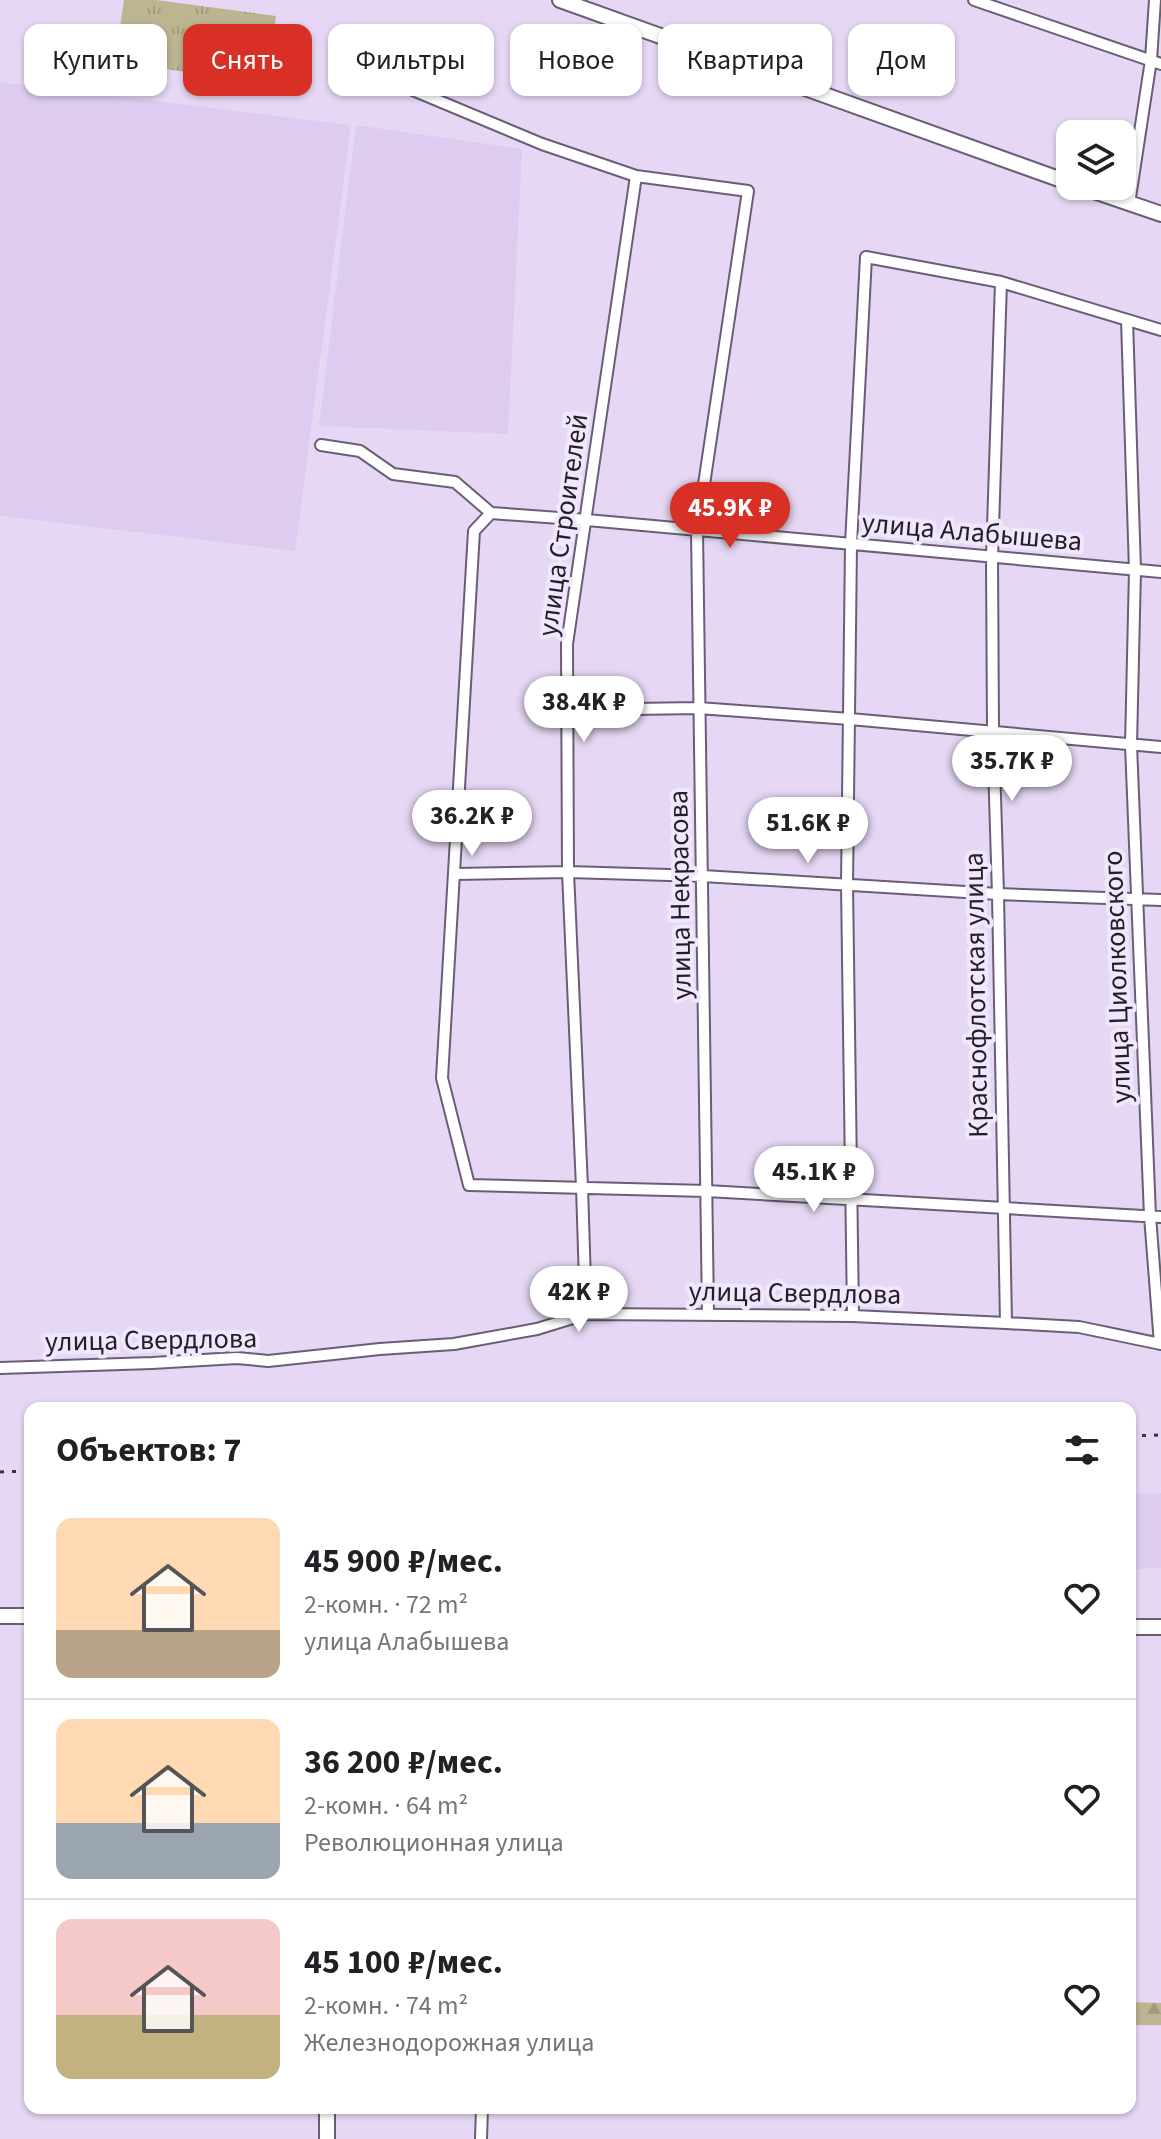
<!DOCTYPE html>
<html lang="ru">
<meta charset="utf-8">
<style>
:root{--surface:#fff;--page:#f6f6f6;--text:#202124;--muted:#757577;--line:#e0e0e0;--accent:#d93025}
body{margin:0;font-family:"Source Sans 3",sans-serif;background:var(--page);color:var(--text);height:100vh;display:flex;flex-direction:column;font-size:30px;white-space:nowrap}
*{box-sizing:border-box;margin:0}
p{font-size:26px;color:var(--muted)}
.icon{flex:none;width:44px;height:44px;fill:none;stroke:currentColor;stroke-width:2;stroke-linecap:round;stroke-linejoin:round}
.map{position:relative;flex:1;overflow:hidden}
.details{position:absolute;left:24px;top:1402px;width:1112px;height:712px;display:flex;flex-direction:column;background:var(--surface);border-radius:16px;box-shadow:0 2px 6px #0004}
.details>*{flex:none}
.banner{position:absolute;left:24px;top:24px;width:1114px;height:72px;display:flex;gap:16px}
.fabs{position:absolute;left:1056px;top:120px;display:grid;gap:16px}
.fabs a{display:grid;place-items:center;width:80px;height:80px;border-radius:16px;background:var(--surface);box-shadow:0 2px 6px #0004;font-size:40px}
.price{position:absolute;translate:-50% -68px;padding:0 18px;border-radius:28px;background:#fff;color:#222;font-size:26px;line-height:52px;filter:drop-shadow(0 2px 4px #0008)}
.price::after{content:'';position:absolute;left:50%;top:48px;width:24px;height:18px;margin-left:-12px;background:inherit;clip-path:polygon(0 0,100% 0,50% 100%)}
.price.active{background:var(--accent);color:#fff}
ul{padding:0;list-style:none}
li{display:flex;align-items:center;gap:24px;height:200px;padding:0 32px}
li+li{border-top:2px solid var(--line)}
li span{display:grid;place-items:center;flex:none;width:224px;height:160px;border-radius:16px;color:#555}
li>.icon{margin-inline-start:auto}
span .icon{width:96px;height:96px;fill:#fffc;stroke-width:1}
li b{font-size:34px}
h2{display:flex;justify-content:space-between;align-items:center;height:96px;padding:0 32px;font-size:34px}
.chip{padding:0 28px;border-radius:16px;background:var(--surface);box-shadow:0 2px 6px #0004;font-size:28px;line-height:72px}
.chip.active{background:var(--accent);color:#fff}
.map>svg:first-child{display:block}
.built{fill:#ddccef}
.forest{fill:url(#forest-firs)}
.park{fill:url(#park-tufts)}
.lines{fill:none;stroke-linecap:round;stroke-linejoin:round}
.street-casing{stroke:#6a5e76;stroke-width:14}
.secondary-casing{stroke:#6a5e76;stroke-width:18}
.street{stroke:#fff;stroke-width:10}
.secondary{stroke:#fff;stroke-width:14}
.rail{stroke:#39333f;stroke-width:3;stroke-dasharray:4 8;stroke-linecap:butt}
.labels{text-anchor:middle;stroke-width:8;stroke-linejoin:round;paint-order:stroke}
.street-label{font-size:28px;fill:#231e28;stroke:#f1e7fd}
</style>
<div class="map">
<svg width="1161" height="2139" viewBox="0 0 1161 2139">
<defs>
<pattern id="forest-firs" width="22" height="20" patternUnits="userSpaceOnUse" patternTransform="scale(2)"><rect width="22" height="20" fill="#bdb591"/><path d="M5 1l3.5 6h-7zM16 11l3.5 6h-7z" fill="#a29b7d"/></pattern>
<pattern id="park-tufts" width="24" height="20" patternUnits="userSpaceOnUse" patternTransform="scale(2)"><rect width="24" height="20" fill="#bdb591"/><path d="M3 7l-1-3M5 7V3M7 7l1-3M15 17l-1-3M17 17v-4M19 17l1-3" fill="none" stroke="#a29b7d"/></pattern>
</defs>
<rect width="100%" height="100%" fill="#e6d8f4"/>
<path class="built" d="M0 82 351 125 295 551 0 516Z
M356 125 522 149 508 434 319 426Z
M1161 1493V1568L1130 1569V1494Z"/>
<path class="forest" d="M1130 2002 1161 2003V2025H1130Z"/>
<path class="park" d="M124 0H156L276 16 267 83 115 62Z"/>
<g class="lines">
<g class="street-casing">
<path id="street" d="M974 0 1161 64
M372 73 542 144 636 176 748 191 697 531 708 1314
M1129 204 1151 60 1155 0
M1001 282 992 558 993 731 998 894 1006 1323
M1127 320 1135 570 1131 745 1150 1216 1160 1344
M321 445 360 451 393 474 455 482 491 513 587 520 1161 572
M491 513 474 531 442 1078 469 1185 707 1191 1161 1217
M567 710 698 708 850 719 1161 747
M455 874 568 872 703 876 998 894 1161 900
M586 1314 582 1187 568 872 567 644 636 176
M853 1316 847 885 851 544 866 257 1001 282 1161 330
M0 1368 152 1363 237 1358 268 1361 380 1349 454 1344 537 1329 586 1314 853 1316 1006 1323 1079 1327 1161 1344
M481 2139 482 2108"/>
</g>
<g class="secondary-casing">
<path id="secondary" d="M560 0 1070 183
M1079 186 1161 214
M0 1616H30
M1130 1627H1161
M327 2108V2139"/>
</g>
<use href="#street" class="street"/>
<use href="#secondary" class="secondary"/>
<path class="rail" d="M1130 1436 1161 1435
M0 1472 30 1471"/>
</g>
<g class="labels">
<g class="street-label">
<text transform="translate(562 525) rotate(-82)" y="10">улица Строителей</text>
<text transform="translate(972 531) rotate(5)" y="10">улица Алабышева</text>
<text transform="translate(679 895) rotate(-91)" y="10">улица Некрасова</text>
<text transform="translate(1116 977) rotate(-92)" y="10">улица Циолковского</text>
<text transform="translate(975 995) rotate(-91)" y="10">Краснофлотская улица</text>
<text transform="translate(795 1292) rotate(1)" y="10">улица Свердлова</text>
<text transform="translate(151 1339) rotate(-1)" y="10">улица Свердлова</text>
</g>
</g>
</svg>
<div class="fabs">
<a><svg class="icon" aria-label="layers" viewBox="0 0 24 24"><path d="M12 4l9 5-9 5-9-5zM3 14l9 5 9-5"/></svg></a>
</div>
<b class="price active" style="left:730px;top:550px">45.9K ₽</b>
<b class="price" style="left:584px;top:744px">38.4K ₽</b>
<b class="price" style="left:1012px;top:803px">35.7K ₽</b>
<b class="price" style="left:472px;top:858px">36.2K ₽</b>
<b class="price" style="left:808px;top:865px">51.6K ₽</b>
<b class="price" style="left:814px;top:1214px">45.1K ₽</b>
<b class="price" style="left:579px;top:1334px">42K ₽</b>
<div class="banner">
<a class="chip">Купить</a>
<a class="chip active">Снять</a>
<a class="chip">Фильтры</a>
<a class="chip">Новое</a>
<a class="chip">Квартира</a>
<a class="chip">Дом</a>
</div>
<section class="details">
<h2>Объектов: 7<svg class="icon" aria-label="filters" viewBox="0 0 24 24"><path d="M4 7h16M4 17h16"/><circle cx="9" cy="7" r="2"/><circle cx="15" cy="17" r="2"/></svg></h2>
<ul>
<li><span style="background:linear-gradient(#ffd9b3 70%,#b9a48a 0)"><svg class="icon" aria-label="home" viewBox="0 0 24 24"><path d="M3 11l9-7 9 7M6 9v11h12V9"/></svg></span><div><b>45 900 ₽/мес.</b><p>2-комн. · 72 m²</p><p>улица Алабышева</p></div><svg class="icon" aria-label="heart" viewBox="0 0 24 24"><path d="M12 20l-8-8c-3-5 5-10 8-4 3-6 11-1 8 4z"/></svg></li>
<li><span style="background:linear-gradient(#ffd9b3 65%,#9aa5b1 0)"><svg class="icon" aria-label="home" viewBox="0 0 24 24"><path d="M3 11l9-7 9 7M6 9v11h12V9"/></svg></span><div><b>36 200 ₽/мес.</b><p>2-комн. · 64 m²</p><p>Революционная улица</p></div><svg class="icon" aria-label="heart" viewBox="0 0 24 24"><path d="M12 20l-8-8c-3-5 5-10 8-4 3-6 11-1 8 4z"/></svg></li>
<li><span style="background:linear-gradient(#f6c9c9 60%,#c2b280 0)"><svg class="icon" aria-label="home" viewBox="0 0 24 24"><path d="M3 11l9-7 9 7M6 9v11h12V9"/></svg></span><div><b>45 100 ₽/мес.</b><p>2-комн. · 74 m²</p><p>Железнодорожная улица</p></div><svg class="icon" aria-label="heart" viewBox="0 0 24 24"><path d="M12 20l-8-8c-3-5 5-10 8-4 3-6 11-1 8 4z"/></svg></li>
</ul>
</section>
</div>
